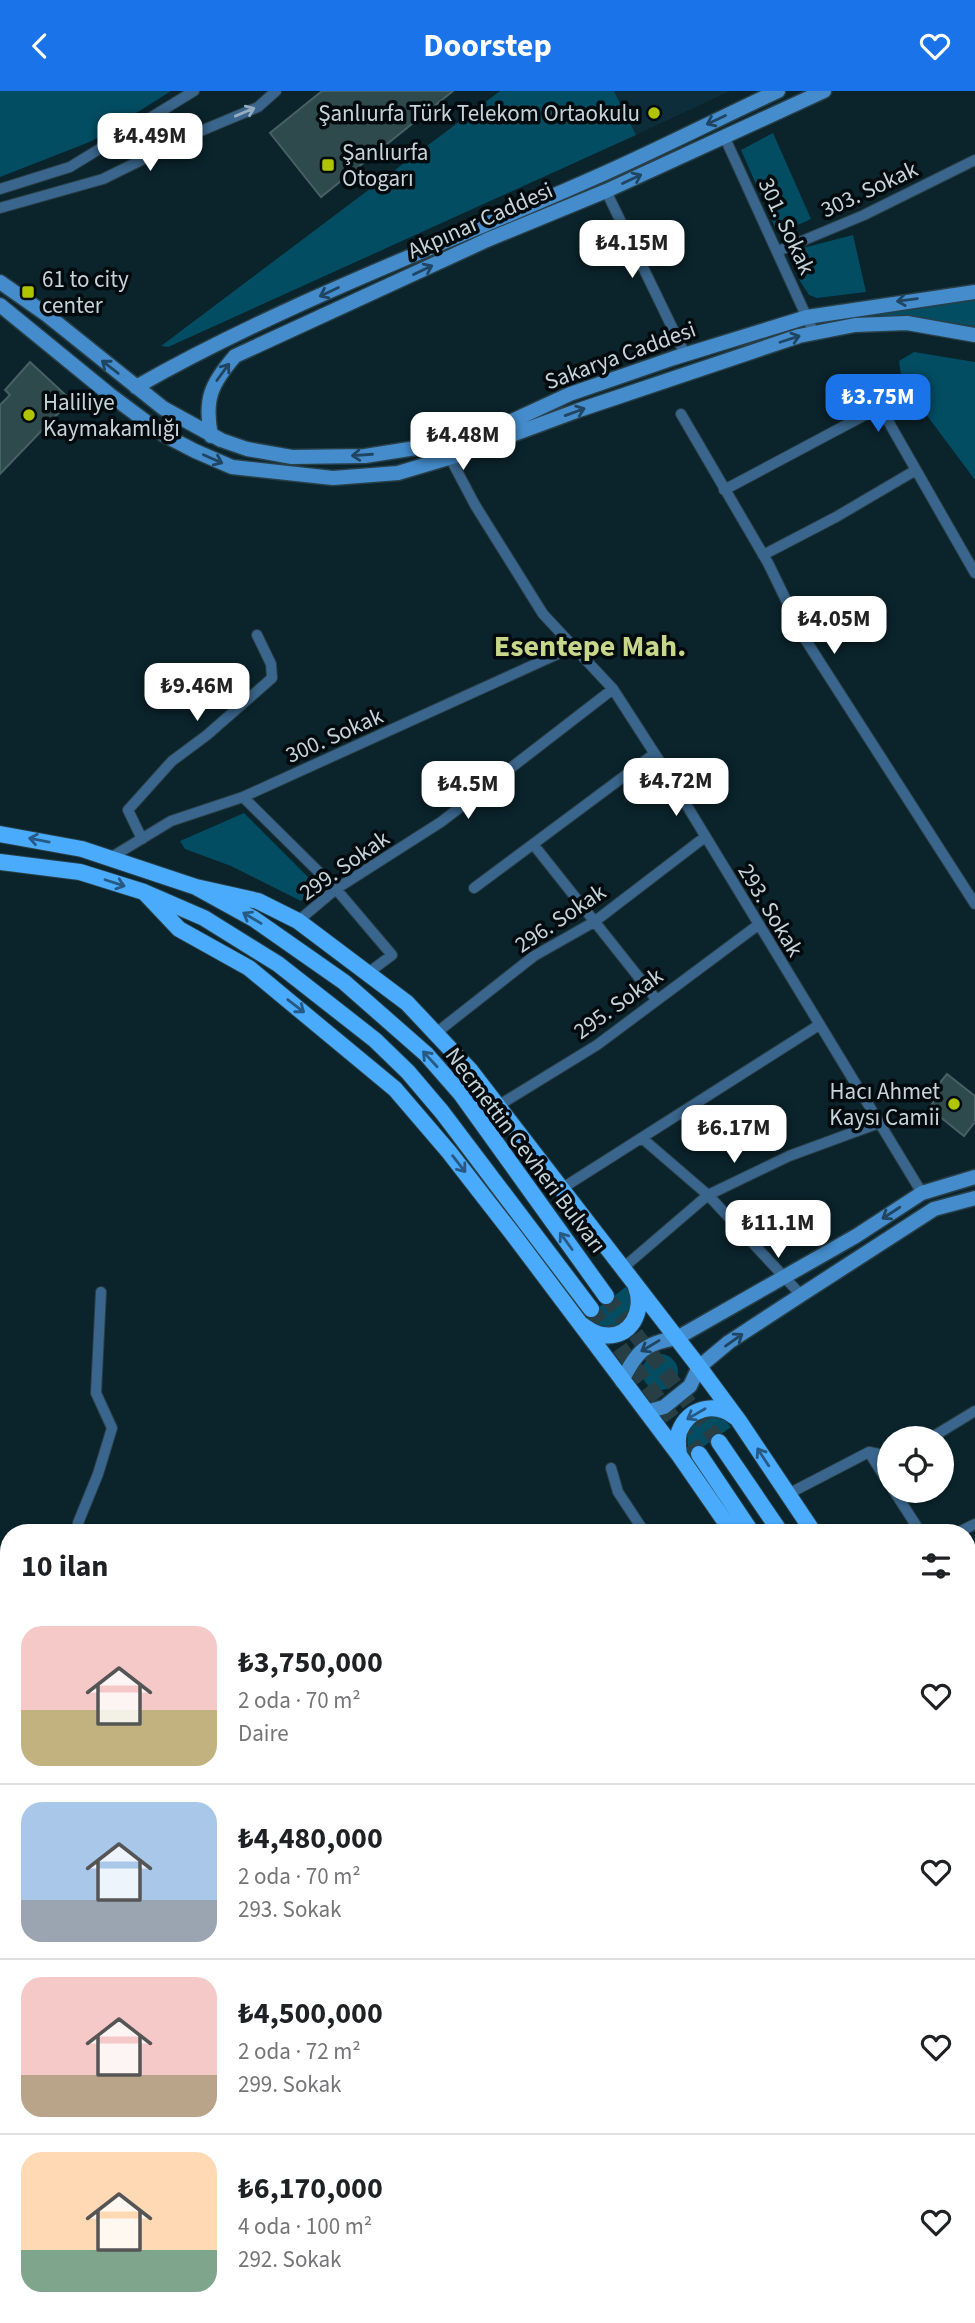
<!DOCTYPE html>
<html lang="tr">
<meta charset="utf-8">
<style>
:root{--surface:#fff;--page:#f2f2f2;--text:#202124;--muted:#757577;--line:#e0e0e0;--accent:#1a73e8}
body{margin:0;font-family:"Source Sans 3",sans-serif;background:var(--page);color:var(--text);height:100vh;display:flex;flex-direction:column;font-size:26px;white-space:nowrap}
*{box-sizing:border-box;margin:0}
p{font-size:23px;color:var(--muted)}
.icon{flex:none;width:38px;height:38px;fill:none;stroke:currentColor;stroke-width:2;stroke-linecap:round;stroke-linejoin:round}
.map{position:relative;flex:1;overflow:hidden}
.panel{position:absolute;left:0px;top:1433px;width:976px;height:800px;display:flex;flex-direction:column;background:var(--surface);border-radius:28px 28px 0 0;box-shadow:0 2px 5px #0004}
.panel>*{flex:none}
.tools{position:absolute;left:877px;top:1335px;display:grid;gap:14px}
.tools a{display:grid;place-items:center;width:77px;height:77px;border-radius:50%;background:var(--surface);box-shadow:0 2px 5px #0004;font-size:35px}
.price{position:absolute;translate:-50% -60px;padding:0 16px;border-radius:14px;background:#fff;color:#222;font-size:23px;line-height:46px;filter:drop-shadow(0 2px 4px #0008)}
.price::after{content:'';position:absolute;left:50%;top:42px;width:21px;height:16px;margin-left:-10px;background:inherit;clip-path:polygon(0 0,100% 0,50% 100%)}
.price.selected{background:var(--accent);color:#fff}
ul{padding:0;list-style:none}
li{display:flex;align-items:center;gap:21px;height:175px;padding:0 21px}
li+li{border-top:2px solid var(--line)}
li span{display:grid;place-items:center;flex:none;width:196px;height:140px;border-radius:21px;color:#555}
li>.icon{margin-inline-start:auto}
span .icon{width:84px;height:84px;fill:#fffc;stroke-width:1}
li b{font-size:30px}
h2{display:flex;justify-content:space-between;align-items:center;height:84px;padding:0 21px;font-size:30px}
header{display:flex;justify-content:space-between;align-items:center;height:91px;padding:0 21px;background:var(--accent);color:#fff;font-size:32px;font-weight:700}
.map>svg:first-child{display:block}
.built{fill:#0c2d39}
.green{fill:#034d63}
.building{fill:#2e4a4c;stroke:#456164;stroke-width:2}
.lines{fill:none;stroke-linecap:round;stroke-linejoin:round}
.primary-tunnel{stroke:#273e45;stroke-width:16;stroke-dasharray:16 8;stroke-linecap:butt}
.street-casing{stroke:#293f47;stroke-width:12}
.secondary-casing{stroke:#293f47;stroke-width:17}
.primary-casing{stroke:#293f47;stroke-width:18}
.street{stroke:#3a658c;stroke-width:10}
.secondary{stroke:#448ccb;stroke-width:14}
.primary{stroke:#4aaafb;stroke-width:16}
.oneway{stroke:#95adbf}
.oneway2{stroke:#204563}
.oneway3{stroke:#265a84}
.poi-dot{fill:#b0c501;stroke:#030b0e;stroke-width:2.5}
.labels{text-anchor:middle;stroke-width:7;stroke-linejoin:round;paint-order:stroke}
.poi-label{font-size:23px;fill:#c6d4da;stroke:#030b0e;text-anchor:start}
.street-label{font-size:23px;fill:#c6d4da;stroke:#030b0e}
.district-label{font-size:30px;font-weight:bold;fill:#c8d68a;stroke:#030b0e}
</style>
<header><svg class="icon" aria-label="back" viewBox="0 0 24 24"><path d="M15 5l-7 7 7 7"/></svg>Doorstep<svg class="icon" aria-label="heart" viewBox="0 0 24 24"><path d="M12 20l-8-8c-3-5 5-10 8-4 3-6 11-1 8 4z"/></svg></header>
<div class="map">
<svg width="975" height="2232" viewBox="0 0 975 2232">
<rect width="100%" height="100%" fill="#0b232b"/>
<path class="built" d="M614 0H730L636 44Z"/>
<path class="green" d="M0 0H171L92 50 0 86Z
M500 0H614L636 44 168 256 161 255Z
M773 42 811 128 778 143 741 59Z
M853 144 866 201 817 207 809 204 800 190 791 160Z
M975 206V237L918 227 866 224Z
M914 261 975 271V389L902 291 899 270Z
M244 722 317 795 301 810 231 775 185 758 180 750Z
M627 1195C633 1212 632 1218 623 1233L602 1238 586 1226Z
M642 1281a18 18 0 1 1 36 0a18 18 0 1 1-36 0Z
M714 1324 725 1329 731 1336 690 1365C683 1342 690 1329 714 1324Z"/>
<path class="building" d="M322 0H453L321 106 270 42Z
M30 271 71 309 0 383V314L10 304 5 299Z
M947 983 975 1005V1031L964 1045 929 1017 935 1009 930 1004Z"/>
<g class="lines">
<path class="primary-tunnel" d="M606 1205 719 1351
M591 1218 699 1363"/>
<g class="street-casing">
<path id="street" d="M724 45 814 242
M0 98 70 76 194 0
M606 100 685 263
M0 117 103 88 196 42 258 16 276 0
M778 160 864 124 975 69
M681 323 768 472 805 548 975 813
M447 361 475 414 543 523 613 598 664 677 922 1102
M724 399 880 316 975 482
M763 464 836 426 916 379
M243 706 336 798 392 864 368 882
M142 748 128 719 172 670 207 644 272 587 271 573 257 544
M533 753 656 908
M110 767 171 730 243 706 573 556
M474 797 654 663
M298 830 336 798 441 731 613 598
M436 942 534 865 594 831 705 746
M496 1016 597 954 758 834
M643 1048 708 1104 801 1204
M561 1098 819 934
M624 1176 708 1104 789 1065 879 1032
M929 1348 975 1320
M869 1361 889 1393
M611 1377 618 1401 645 1442
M894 1400 921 1442
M788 1403 869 1361 889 1365
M78 1432 98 1383 112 1337 96 1302 101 1201
M957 1442 975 1433
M968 1514 975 1525"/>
</g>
<g class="secondary-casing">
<path id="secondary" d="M0 191 47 224 163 317 221 349 247 358 292 366 365 365 473 348 570 303 674 267 807 226 975 201
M0 214 109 303 164 344 195 360 232 376 333 387 398 382 455 365 579 319 799 245 855 234 907 232 975 244
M136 296C285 211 449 152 605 82 663 56 720 27 778 0
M211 345C204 308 211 293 235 265L487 149 606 100 824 0
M622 1290C636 1261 644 1252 677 1247L856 1145 922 1102 975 1086
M646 1321 664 1316 690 1295 699 1276 729 1251 801 1204 934 1118 975 1107"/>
</g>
<g class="primary-casing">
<path id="primary" d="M0 743 82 758 196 796 254 828 344 891 426 963 461 1003 606 1205
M0 771 80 781 144 801 204 827 278 873 375 949 408 981 442 1021 591 1218
M196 796 258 810 298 830 407 912 470 979 699 1276 739 1330 814 1442
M144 801 179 838 249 877 395 998 449 1061 512 1142 679 1364 733 1442
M582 1234C588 1238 594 1243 602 1244 631 1249 645 1219 636 1196
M719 1351 781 1442
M699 1363 752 1442
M679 1364C678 1357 677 1348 679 1341 688 1317 715 1310 735 1326
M968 1666 975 1676
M968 1700 975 1711
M968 1744 975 1755
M968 1781 975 1791"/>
</g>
<use href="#street" class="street"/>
<use href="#secondary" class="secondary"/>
<use href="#primary" class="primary"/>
</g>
<defs><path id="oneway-shaft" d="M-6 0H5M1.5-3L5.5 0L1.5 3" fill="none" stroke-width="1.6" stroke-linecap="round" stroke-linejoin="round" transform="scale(1.75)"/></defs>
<use class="oneway" href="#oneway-shaft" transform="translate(245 21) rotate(-23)"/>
<g class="oneway2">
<use href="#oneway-shaft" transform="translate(716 29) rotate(155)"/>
<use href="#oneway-shaft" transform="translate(632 88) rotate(-25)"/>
<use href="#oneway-shaft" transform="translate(423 179) rotate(-25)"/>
<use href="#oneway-shaft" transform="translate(329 201) rotate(155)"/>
<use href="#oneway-shaft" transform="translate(907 209) rotate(172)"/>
<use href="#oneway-shaft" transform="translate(790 248) rotate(-18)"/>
<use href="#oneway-shaft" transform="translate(110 276) rotate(-142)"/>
<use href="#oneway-shaft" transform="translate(223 281) rotate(-54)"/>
<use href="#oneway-shaft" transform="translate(575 321) rotate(-20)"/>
<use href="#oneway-shaft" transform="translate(362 364) rotate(176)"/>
<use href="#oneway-shaft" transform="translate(213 368) rotate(24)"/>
<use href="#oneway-shaft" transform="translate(891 1122) rotate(147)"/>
<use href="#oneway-shaft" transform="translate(734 1249) rotate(-35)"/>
<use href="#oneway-shaft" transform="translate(650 1255) rotate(149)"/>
</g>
<g class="oneway3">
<use href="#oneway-shaft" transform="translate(39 749) rotate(-169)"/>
<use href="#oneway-shaft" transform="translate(115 792) rotate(18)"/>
<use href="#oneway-shaft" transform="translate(252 827) rotate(-149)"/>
<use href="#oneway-shaft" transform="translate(296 915) rotate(38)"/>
<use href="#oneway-shaft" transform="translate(430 968) rotate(-133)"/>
<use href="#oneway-shaft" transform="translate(459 1073) rotate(52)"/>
<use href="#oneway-shaft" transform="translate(566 1150) rotate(-126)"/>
<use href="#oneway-shaft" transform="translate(696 1323) rotate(150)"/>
<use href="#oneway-shaft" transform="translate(763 1366) rotate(-123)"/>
</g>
<g class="poi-dot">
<circle cx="654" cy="22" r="7"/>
<rect x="321" y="67" width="14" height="14" rx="3.5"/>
<rect x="21" y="194" width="14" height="14" rx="3.5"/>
<circle cx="29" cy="324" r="7"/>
<circle cx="954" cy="1013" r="7"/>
</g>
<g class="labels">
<g class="poi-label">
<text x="640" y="30" text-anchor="end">Şanlıurfa Türk Telekom Ortaokulu</text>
<text x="342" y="69">Şanlıurfa<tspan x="342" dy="26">Otogarı</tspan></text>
<text x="42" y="196">61 to city<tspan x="42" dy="26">center</tspan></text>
<text x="43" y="319">Haliliye<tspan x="43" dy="26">Kaymakamlığı</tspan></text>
<text x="940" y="1008" text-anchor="end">Hacı Ahmet<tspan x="940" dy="26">Kaysı Camii</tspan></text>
</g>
<g class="street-label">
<text transform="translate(869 98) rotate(-25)" y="8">303. Sokak</text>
<text transform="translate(480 129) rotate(-24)" y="8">Akpınar Caddesi</text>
<text transform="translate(787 135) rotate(65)" y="8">301. Sokak</text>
<text transform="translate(620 264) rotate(-20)" y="8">Sakarya Caddesi</text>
<text transform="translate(334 644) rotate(-24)" y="8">300. Sokak</text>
<text transform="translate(344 774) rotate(-35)" y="8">299. Sokak</text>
<text transform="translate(771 819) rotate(59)" y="8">293. Sokak</text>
<text transform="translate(560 827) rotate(-34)" y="8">296. Sokak</text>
<text transform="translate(618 912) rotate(-36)" y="8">295. Sokak</text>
<text transform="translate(526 1059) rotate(53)" y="8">Necmettin Cevheri Bulvarı</text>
</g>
<g class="district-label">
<text x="590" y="565">Esentepe Mah.</text>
</g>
</g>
</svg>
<div class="tools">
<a><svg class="icon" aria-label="locate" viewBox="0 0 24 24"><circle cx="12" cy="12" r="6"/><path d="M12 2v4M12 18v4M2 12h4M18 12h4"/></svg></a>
</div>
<b class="price" style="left:150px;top:82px">₺4.49M</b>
<b class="price" style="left:632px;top:189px">₺4.15M</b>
<b class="price selected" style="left:878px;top:343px">₺3.75M</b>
<b class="price" style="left:463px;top:381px">₺4.48M</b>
<b class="price" style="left:834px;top:565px">₺4.05M</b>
<b class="price" style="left:197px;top:632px">₺9.46M</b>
<b class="price" style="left:676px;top:727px">₺4.72M</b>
<b class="price" style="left:468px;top:730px">₺4.5M</b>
<b class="price" style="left:734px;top:1074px">₺6.17M</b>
<b class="price" style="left:778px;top:1169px">₺11.1M</b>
<section class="panel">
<h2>10 ilan<svg class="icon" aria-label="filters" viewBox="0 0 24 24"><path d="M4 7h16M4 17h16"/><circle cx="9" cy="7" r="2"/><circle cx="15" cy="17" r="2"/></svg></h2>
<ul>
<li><span style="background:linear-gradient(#f6c9c9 60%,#c2b280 0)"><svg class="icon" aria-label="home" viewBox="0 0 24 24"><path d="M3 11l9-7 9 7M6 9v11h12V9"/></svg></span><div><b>₺3,750,000</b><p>2 oda · 70 m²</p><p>Daire</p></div><svg class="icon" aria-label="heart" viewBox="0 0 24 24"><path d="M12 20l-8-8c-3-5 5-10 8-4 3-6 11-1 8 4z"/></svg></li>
<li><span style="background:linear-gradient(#a9c7e8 70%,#9aa5b1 0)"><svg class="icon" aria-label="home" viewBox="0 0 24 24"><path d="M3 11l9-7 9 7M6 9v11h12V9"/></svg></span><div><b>₺4,480,000</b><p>2 oda · 70 m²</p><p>293. Sokak</p></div><svg class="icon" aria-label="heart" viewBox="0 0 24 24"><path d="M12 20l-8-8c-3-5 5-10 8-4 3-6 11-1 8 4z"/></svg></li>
<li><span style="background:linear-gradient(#f6c9c9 70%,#b9a48a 0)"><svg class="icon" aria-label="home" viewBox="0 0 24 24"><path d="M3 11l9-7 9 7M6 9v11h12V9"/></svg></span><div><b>₺4,500,000</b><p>2 oda · 72 m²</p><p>299. Sokak</p></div><svg class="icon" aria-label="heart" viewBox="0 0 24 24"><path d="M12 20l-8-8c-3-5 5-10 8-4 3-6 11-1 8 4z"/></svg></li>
<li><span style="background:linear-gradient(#ffd9b3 70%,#7fa58c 0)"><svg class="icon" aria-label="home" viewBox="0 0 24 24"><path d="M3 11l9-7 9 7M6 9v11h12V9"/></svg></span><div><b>₺6,170,000</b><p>4 oda · 100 m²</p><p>292. Sokak</p></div><svg class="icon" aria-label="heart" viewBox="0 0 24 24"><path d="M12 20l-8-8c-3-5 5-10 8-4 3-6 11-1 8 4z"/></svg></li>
</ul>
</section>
</div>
